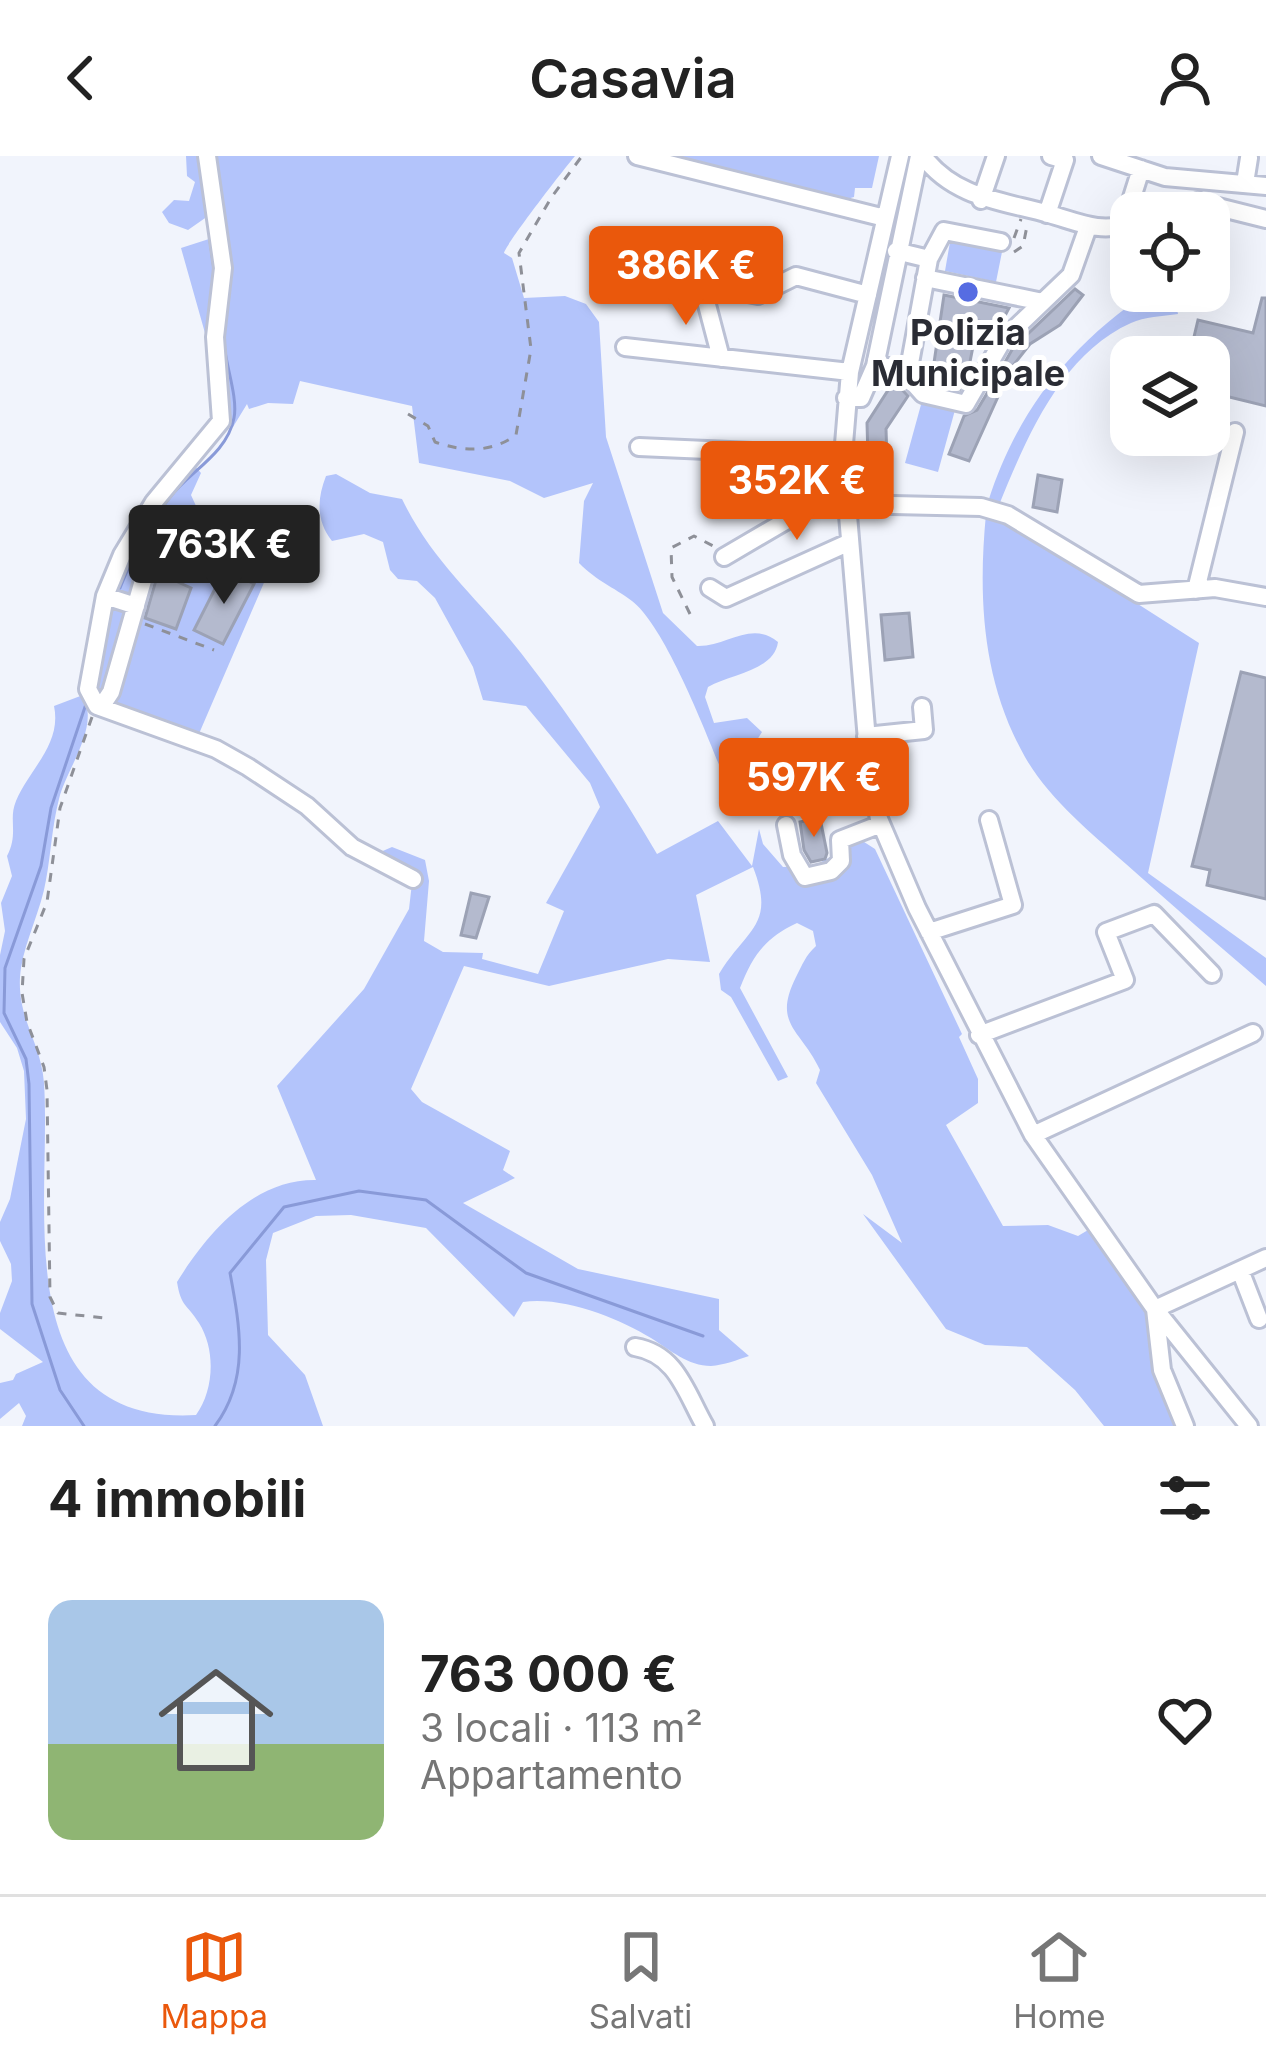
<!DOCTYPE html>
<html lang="it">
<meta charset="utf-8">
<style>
:root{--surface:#fff;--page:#f2f2f2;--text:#222;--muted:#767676;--line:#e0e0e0;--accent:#ea580c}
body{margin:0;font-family:Inter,sans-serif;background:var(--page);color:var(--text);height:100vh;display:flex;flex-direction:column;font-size:45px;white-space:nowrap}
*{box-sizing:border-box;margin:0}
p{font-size:39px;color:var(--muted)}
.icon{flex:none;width:66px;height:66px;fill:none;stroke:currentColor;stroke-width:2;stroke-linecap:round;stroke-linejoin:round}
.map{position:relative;height:1270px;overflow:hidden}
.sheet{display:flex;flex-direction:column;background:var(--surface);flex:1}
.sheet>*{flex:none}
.tools{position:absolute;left:1110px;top:36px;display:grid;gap:24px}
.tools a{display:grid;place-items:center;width:120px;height:120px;border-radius:24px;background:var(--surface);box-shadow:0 12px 48px #0002;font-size:60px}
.price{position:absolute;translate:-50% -102px;padding:0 27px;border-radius:12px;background:var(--accent);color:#fff;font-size:39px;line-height:78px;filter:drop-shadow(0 3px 6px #0008)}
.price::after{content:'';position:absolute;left:50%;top:72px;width:36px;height:27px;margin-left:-18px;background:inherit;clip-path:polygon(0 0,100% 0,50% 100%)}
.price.selected{background:#222;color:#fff}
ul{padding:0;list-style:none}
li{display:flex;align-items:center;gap:36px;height:300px;padding:0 48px}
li+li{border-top:3px solid var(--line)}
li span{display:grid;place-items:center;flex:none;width:336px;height:240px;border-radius:24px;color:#555}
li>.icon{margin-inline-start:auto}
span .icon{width:144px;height:144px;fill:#fffc;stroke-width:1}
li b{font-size:51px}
h2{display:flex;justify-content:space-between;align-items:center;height:144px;padding:0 48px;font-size:51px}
header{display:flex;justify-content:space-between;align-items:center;height:156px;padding:0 48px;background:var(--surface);font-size:54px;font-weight:600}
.tab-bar{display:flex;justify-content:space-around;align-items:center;height:168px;border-top:3px solid var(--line);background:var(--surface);font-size:33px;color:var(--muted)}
.tab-bar a{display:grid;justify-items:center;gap:6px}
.tab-bar .selected{color:var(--accent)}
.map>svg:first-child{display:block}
.green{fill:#b3c4fb}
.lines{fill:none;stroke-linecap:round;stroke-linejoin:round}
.stream{stroke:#899ad8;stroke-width:3}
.building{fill:#b4bace;stroke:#9ca2b5;stroke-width:3}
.minor-casing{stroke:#bbc1d5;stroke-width:22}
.path{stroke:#8e9098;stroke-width:3;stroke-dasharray:9 9;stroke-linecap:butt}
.minor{stroke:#fff;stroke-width:16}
.poi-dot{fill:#566ce2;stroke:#fff;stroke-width:4.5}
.labels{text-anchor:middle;stroke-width:10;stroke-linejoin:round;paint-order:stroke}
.poi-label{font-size:36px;font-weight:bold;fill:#2a2c34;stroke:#fff}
</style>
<header><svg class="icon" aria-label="back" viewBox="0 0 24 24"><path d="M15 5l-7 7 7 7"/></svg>Casavia<svg class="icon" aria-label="person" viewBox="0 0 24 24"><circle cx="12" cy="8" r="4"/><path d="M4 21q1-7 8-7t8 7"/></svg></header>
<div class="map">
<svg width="1266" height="1270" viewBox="0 0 1266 1270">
<rect width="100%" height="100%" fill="#f1f4fc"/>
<path class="green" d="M186 0H205L208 60 188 74 169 67 162 56 174 44 189 45 195 26 187 20Z
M209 0H575C564 13 506 88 504 97L512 102 524 142 565 140 586 148 599 166 606 281 663 457 697 490C727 491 751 464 778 486 774 515 731 518 708 531L705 541 714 567 747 562 762 576 757 584 724 599 737 654C718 607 669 473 632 445 612 430 598 426 579 407L584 345 593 327 544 342 510 325 419 307 412 250 300 225 293 248 268 247 249 253 247 248 233 271 228 268 219 218 229 124Z
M667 0H879L872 32H855L854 41 833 47Z
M209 83 216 94 212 184 205 177 181 92Z
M950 86 1002 96 996 126 945 115Z
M1148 136 1174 137 1178 158C1163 160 1144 161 1131 167 1061 198 1026 283 999 349L988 346C1017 255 1069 190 1148 136Z
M922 245 955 254 938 316 905 307Z
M192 307 201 317 191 339 202 363 266 422 198 580 117 553 94 538 96 492 126 399Z
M336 318 370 337 402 343C433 407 478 442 521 497 571 561 616 628 657 698L718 665 752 710 759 673 763 688 783 711 814 710 861 684 875 693 962 878 959 881 978 923V947L946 969 1003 1070 1048 1069 1078 1080 1088 1074 1152 1163 1151 1189 1180 1270H1104L1075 1234 1027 1191 985 1189 946 1173 863 1058 902 1087 872 1019 816 927 820 914C801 873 772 869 796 821 803 808 805 800 816 790L813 775 797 767C765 782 753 799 740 832L788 921 778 925 731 841 721 834 719 818C747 772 776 770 753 711L696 739 710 806 668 803 549 830 464 810 411 933 422 946 510 995 503 1014 515 1022 463 1047 578 1113 719 1143V1174L749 1200C737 1204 724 1209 711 1210 688 1210 670 1194 651 1182 618 1162 563 1140 523 1146L514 1161 426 1072 351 1059 316 1060 273 1077 266 1104 268 1179 305 1219 323 1270H22L26 1260 19 1247 0 1263V1227L13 1224 16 1218 43 1206 0 1173V1157L12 1125 11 1108 0 1085V1066L10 1043 26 963 24 915 17 892 0 866V799L5 775 1 747 12 720 7 700C19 677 8 664 16 645 30 612 62 588 54 550L83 539C100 572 67 611 59 643 52 670 51 697 46 724 41 754 26 782 21 812 14 860 41 884 44 927 52 1048 4 1270 196 1259 214 1234 216 1194 199 1167 187 1148 181 1151 177 1126 207 1078 253 1023 316 1024L277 930 364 833 409 753 412 727 378 697 392 691 425 704 429 725 424 785 443 796 483 797 482 803 538 818 564 755 546 747 600 651 590 627 526 550 483 544 473 511 435 442 417 425 398 423 390 414 383 386 364 378 332 385C316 365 317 343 326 320Z
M986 358 1014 369 1199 487 1148 717 1266 802V830C1219 790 1172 749 1126 708 1090 676 1049 643 1025 601 982 525 978 441 986 358Z"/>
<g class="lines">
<path class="stream" d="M200 5 202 25
M210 85 214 113
M120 432C133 399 148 369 170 341 190 315 227 298 234 262 238 242 226 210 224 188
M100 515 112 449
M84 1270 60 1234 32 1148 29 928 26 903 4 857 5 812 41 710 51 652 86 548
M215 1270C250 1223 240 1171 230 1117L284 1051 359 1035 426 1044 526 1117 703 1180"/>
</g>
<path class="building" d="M1075 133 1083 139 1060 169 1030 188 1012 211 1005 206 1013 192Z
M944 139 1009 152 1000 169 978 165 967 221 960 233 931 227Z
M1262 142H1266V250L1209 236V201H1178L1183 183 1193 185 1198 164 1253 177Z
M998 219 1006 223 969 305 949 298 964 260 977 254Z
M894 225 908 240 886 273 888 334 869 335 867 267Z
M1038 319 1062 324 1057 356 1033 351Z
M225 413 254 428 223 488 194 474Z
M158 417 191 432 176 473 145 462Z
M909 457 913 501 885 504 881 459Z
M1241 516 1266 522V743L1207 729 1210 714 1192 710Z
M760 584 776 630 751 639 734 593Z
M820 662 827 697 825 703 811 706 804 694 800 666Z
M471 737 489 741 476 782 461 779Z"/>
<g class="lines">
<g class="minor-casing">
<path id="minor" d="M637 0 885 62
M900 0 850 216 843 300 869 608 879 663 917 752 1033 979 1155 1153 1249 1270
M923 0C954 42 1003 45 1049 58 1078 66 1100 78 1131 67
M1101 0 1165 21 1266 30
M1245 27 1249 2
M981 44 996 0
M1161 57 1198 46 1266 63
M1047 58 1065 4 1051 0
M1123 70 1141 13
M896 95 929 103 908 218
M929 103 944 75 1001 86
M623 112 758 139 796 120 868 139
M925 122 1043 146
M702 130 721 202
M625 191 850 216
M875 210 900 212 923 238 966 248 1003 184 1071 119 1088 71
M846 242H861L875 210 919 0
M639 291 843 300
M848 348 981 351 1008 359 1139 438 1215 432 1266 441
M724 401 847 329
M710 432 726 442 850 386
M1196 434 1235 276
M105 440 122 399 154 346 221 265 215 181 223 112 207 0
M136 450 105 440 88 533 97 550 216 593 248 611 307 650 352 691 413 723
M101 551 111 536 146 414
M866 580 924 574 922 551
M786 669 792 699 805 721 831 715 841 705 840 684 881 668
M929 776 1013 749 989 664
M979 879 1125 824 1106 776 1154 758 1212 818
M1033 979 1253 877
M1240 1114 1259 1163
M635 1191C677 1198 686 1237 705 1270
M1185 1270 1162 1214 1155 1153 1266 1102"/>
</g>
<path class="path" d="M1014 82 1021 63
M1014 96 1023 90 1027 70
M408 258 428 270 435 286C464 296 491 297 516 279L531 193 519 97 551 42 582 0
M690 458 672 421 671 392 694 380 715 391
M145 468 214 494
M92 561 60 652 47 746 24 803 22 837 27 866 44 911 47 934 50 1141 58 1157 104 1162"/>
<use href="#minor" class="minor"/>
</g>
<circle class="poi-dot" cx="968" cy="136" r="12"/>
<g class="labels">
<g class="poi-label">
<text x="968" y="189">Polizia<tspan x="968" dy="41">Municipale</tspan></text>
</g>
</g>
</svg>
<div class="tools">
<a><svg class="icon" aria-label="locate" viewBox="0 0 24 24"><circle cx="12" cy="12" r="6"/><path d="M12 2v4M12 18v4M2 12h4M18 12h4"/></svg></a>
<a><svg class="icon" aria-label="layers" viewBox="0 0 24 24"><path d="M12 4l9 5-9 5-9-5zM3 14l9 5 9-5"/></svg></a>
</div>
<b class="price" style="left:686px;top:172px">386K €</b>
<b class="price" style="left:797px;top:387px">352K €</b>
<b class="price selected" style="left:224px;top:451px">763K €</b>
<b class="price" style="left:814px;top:684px">597K €</b>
</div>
<section class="sheet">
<h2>4 immobili<svg class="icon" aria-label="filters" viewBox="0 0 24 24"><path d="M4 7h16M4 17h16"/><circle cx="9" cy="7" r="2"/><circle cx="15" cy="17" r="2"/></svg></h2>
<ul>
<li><span style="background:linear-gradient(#a9c7e8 60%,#8fb573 0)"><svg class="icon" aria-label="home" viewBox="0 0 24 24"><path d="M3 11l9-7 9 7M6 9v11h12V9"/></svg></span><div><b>763 000 €</b><p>3 locali · 113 m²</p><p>Appartamento</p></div><svg class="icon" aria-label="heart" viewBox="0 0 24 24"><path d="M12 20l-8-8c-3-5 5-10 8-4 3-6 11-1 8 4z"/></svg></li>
</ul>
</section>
<nav class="tab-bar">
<a class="selected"><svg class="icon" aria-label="map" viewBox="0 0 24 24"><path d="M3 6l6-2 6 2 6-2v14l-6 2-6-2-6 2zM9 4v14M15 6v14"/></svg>Mappa</a>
<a><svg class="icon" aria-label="saved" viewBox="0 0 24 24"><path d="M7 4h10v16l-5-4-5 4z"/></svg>Salvati</a>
<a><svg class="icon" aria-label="home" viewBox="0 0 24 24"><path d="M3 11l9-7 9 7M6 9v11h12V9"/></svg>Home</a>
</nav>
